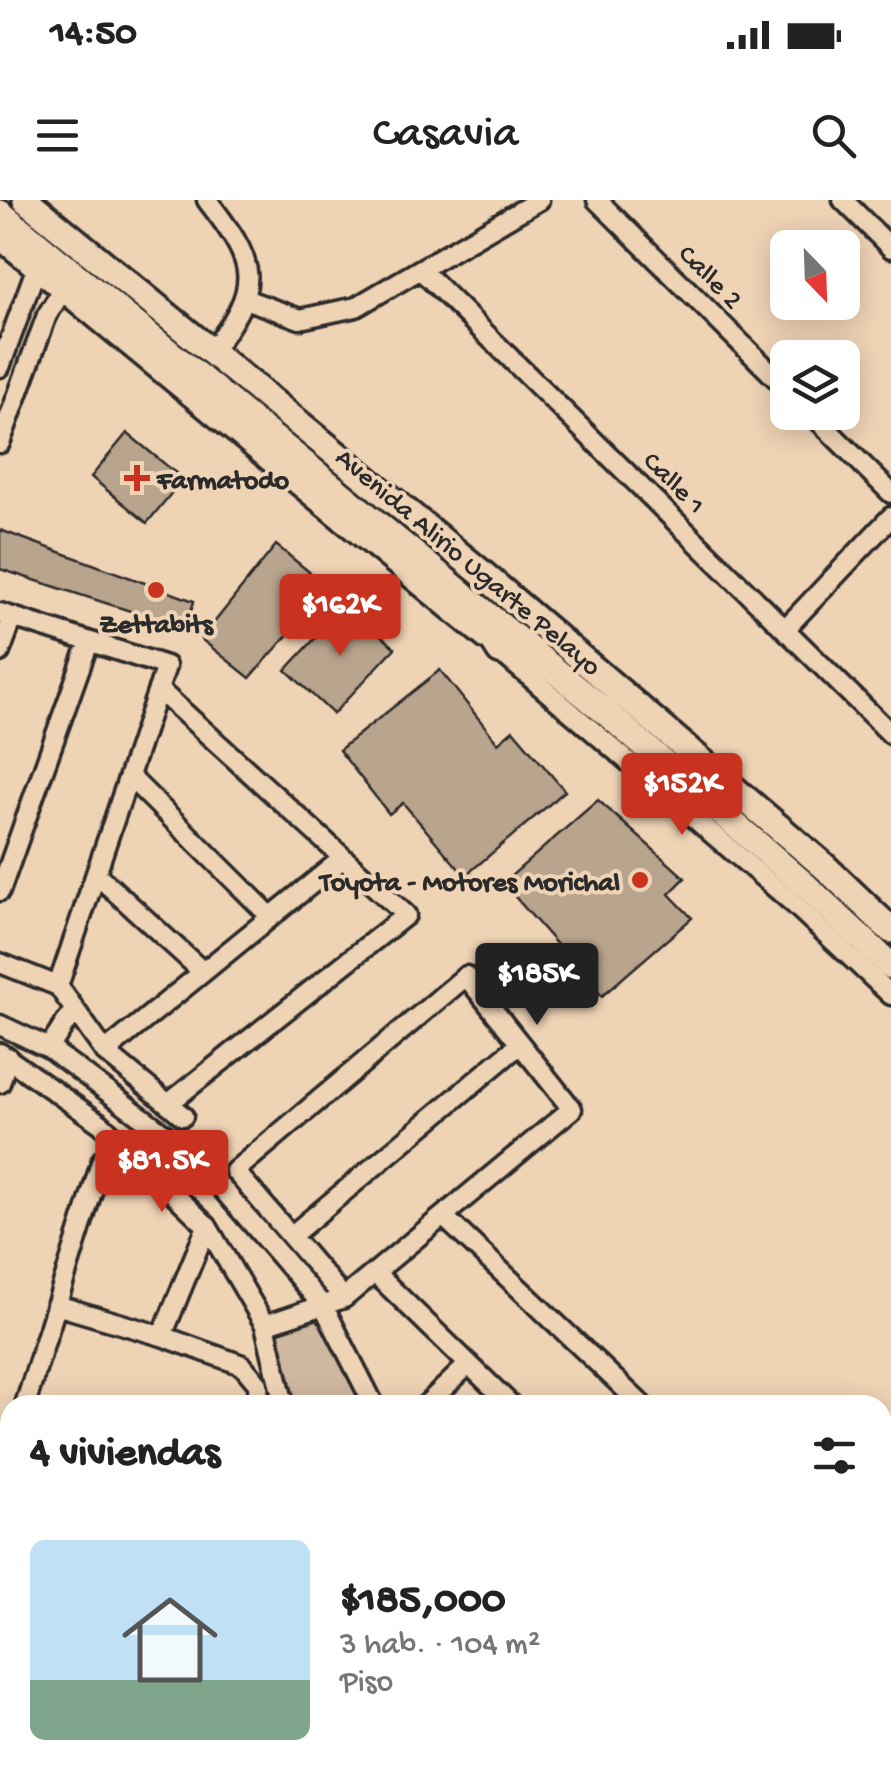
<!DOCTYPE html>
<html lang="es">
<meta charset="utf-8">
<style>
:root{--surface:#fff;--page:#f6f6f6;--text:#222;--muted:#767676;--line:#e0e0e0;--accent:#c8321e}
body{margin:0;font-family:"Gochi Hand",sans-serif;background:var(--page);color:var(--text);height:100vh;display:flex;flex-direction:column;font-size:38px;white-space:nowrap}
*{box-sizing:border-box;margin:0}
p{font-size:32px;color:var(--muted)}
.icon{flex:none;width:55px;height:55px;fill:none;stroke:currentColor;stroke-width:2;stroke-linecap:round;stroke-linejoin:round}
.map{position:relative;flex:1;overflow:hidden}
.panel{position:absolute;left:0px;top:1195px;width:892px;height:392px;display:flex;flex-direction:column;background:var(--surface);border-radius:30px 30px 0 0;box-shadow:0 5px 25px #0003}
.panel>*{flex:none}
.needle{width:65px;rotate:157deg}
.fabs{position:absolute;left:770px;top:30px;display:grid;gap:20px}
.fabs a{display:grid;place-items:center;width:90px;height:90px;border-radius:15px;background:var(--surface);box-shadow:0 5px 25px #0003;font-size:50px}
.price{position:absolute;translate:-50% -85px;padding:0 22px;border-radius:10px;background:var(--accent);color:#fff;font-size:32px;line-height:65px;filter:drop-shadow(0 2px 5px #0008)}
.price::after{content:'';position:absolute;left:50%;top:60px;width:30px;height:22px;margin-left:-15px;background:inherit;clip-path:polygon(0 0,100% 0,50% 100%)}
.price.on{background:#222;color:#fff}
ul{padding:0;list-style:none}
li{display:flex;align-items:center;gap:30px;height:250px;padding:0 30px}
li+li{border-top:2px solid var(--line)}
li span{display:grid;place-items:center;flex:none;width:280px;height:200px;border-radius:15px;color:#555}
li>.icon{margin-inline-start:auto}
span .icon{width:120px;height:120px;fill:#fffc;stroke-width:1}
li b{font-size:42px}
h2{display:flex;justify-content:space-between;align-items:center;height:120px;padding:0 30px;font-size:42px}
.status{display:flex;justify-content:space-between;align-items:center;height:70px;padding:0 50px;background:var(--surface);direction:ltr}
.status svg{height:28px;fill:currentColor}
header{display:flex;justify-content:space-between;align-items:center;height:130px;padding:0 30px;background:var(--surface);font-size:45px;font-weight:600}
.map>svg:first-child{display:block}
.green{fill:#cfb89f;stroke:#7d7265;stroke-width:2.5}
.water{fill:#a49381;stroke:#74695f;stroke-width:2.5}
.building{fill:#b9a48e;stroke:#2b2b2b;stroke-width:2.5}
.lines{fill:none;stroke-linecap:round;stroke-linejoin:round}
.minor-casing{stroke:#2b2b2b;stroke-width:25}
.highway-casing{stroke:#2b2b2b;stroke-width:32}
.minor{stroke:#efd3b5;stroke-width:18}
.highway{stroke:#efd3b5;stroke-width:25}
.poi-dot{fill:#c8321e;stroke:#efd3b5;stroke-width:4}
.labels{text-anchor:middle;stroke-width:8;stroke-linejoin:round;paint-order:stroke}
.street-label{font-size:28px;fill:#2b2b2b;stroke:#efd3b5}
.poi-label{font-size:28px;font-weight:bold;fill:#2b2b2b;stroke:#efd3b5;text-anchor:start}
</style>
<div class="status"><b>14:50</b><svg viewBox="0 0 49 12"><path d="M0 12V9h3v3zM5 12V6h3v6zM10 12V3h3v9zM15 12V0h3v12zM26 1h20v11H26zM47 4h2v5h-2z"/></svg></div>
<header><svg class="icon" aria-label="menu" viewBox="0 0 24 24"><path d="M4 6h16M4 12h16M4 18h16"/></svg>Casavia<svg class="icon" aria-label="search" viewBox="0 0 24 24"><circle cx="10" cy="10" r="6"/><path d="M15 15l6 6"/></svg></header>
<div class="map">
<svg width="891" height="1586" viewBox="0 0 891 1586">
<rect width="100%" height="100%" fill="#efd3b5"/>
<filter id="ink" filterUnits="userSpaceOnUse"><feTurbulence type="fractalNoise" baseFrequency=".01" numOctaves="2"/><feDisplacementMap in="SourceGraphic" scale="20" xChannelSelector="R" yChannelSelector="G"/><feConvolveMatrix kernelMatrix="1 2 1 2 8 2 1 2 1" color-interpolation-filters="sRGB"/></filter>
<g filter="url(#ink)">
<path class="green" d="M0 0H8L451 361 845 699 891 743V753Z
M320 1119 363 1205H290L274 1133Z
M209 1578H384L374 1586H205Z"/>
<path class="water" d="M242 1578H343L334 1586H237Z"/>
<path class="building" d="M127 233 183 279 147 323 91 277Z
M0 330 194 401 186 429 0 369Z
M276 345 329 388 250 478 201 439Z
M347 404 395 448 333 514 286 470Z
M440 470 498 543 513 530 565 591 465 676 403 603 389 614 339 550Z
M598 600 685 678 669 694 692 718 602 796 503 683Z"/>
<g class="lines">
<g class="minor-casing">
<path id="minor" d="M207 0C258 66 262 84 212 151
M597 0 788 190
M843 0 891 48
M0 40 486 440
M421 70 891 534
M245 99 300 119 356 107 539 0
M0 167 40 58
M810 212 891 293
M0 243 47 115 67 83
M0 413 166 466 58 786
M785 429 891 317
M0 452 13 417
M510 460 793 703 891 795
M158 489 406 715 168 904
M129 576 271 717
M96 674 203 772
M0 691 89 442
M0 763 58 786 105 852 183 916
M0 825 49 848 194 956 324 1107 374 1205
M49 848 74 810
M105 852 342 659
M0 853 101 924 207 1026 265 1125 284 1205
M0 883 8 857
M443 1016 642 1205
M291 1036 520 844
M375 1073 511 1205
M56 1105 162 1136 242 1165 258 1184 259 1205
M265 1125 344 1098 572 909 466 776 235 971 344 1098
M162 1136 207 1026
M25 1205 102 960
M426 1205 469 1164
M0 1305 5 1291
M0 1315 10 1318
M0 1411 10 1414
M882 1441 891 1455
M0 1504 10 1507
M882 1507 891 1498
M499 1578 506 1586
M756 1578 762 1586
M171 1586 175 1578
M195 1586 199 1578
M396 1586 405 1578
M432 1586 441 1578
M562 1586 569 1578
M688 1586 697 1578
M810 1586 818 1578"/>
</g>
<g class="highway-casing">
<path id="highway" d="M26 0 479 371 825 667 891 730
M0 13 603 510 807 687 891 766
M476 413 500 451 542 466"/>
</g>
<use href="#minor" class="minor"/>
<use href="#highway" class="highway"/>
</g>
</g>
<g class="poi-dot">
<path d="M132 263h10v10h10v10h-10v10h-10v-10h-10v-10h10z"/>
<circle cx="156" cy="390" r="10"/>
<circle cx="640" cy="680" r="10"/>
</g>
<g class="labels">
<g class="street-label">
<text transform="translate(712 75) rotate(45)" y="10">Calle 2</text>
<text transform="translate(676 281) rotate(45)" y="10">Calle 1</text>
<text transform="translate(470 360) rotate(40)" y="10">Avenida Alirio Ugarte Pelayo</text>
</g>
<g class="poi-label">
<text x="157" y="288">Farmatodo</text>
<text x="156" y="432" text-anchor="middle">Zettabits</text>
<text x="620" y="690" text-anchor="end">Toyota - Motores Morichal</text>
</g>
</g>
</svg>
<div class="fabs">
<a><svg class="needle" viewBox="-14 -14 28 28"><path d="M0-13l5 13h-10z" fill="#e53935"/><path d="M0 13l5-13h-10z" fill="#767676"/></svg></a>
<a><svg class="icon" aria-label="layers" viewBox="0 0 24 24"><path d="M12 4l9 5-9 5-9-5zM3 14l9 5 9-5"/></svg></a>
</div>
<b class="price" style="left:340px;top:459px">$162K</b>
<b class="price" style="left:682px;top:638px">$152K</b>
<b class="price on" style="left:537px;top:828px">$185K</b>
<b class="price" style="left:162px;top:1015px">$81.5K</b>
<section class="panel">
<h2>4 viviendas<svg class="icon" aria-label="filters" viewBox="0 0 24 24"><path d="M4 7h16M4 17h16"/><circle cx="9" cy="7" r="2"/><circle cx="15" cy="17" r="2"/></svg></h2>
<ul>
<li><span style="background:linear-gradient(#bfe0f5 70%,#7fa58c 0)"><svg class="icon" aria-label="home" viewBox="0 0 24 24"><path d="M3 11l9-7 9 7M6 9v11h12V9"/></svg></span><div><b>$185,000</b><p>3 hab. · 104 m²</p><p>Piso</p></div></li>
</ul>
</section>
</div>
